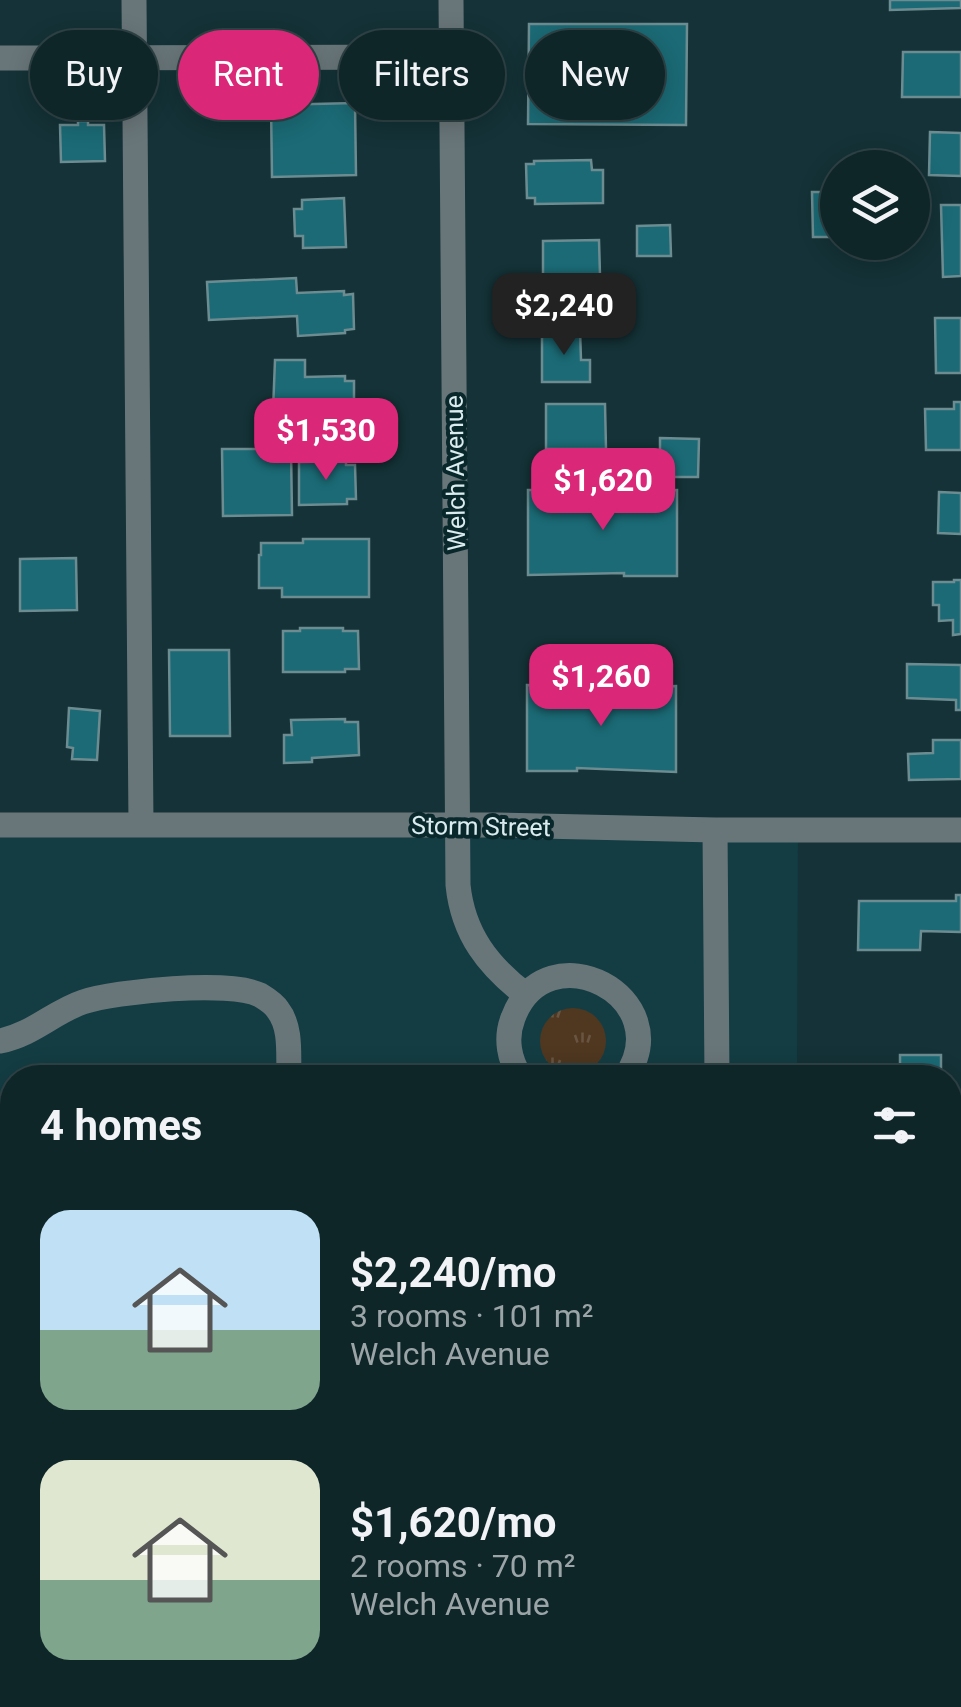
<!DOCTYPE html>
<meta charset="utf-8">
<style>
:root{--surface:#0f2629;--page:#1d3235;--text:#f1f3f6;--muted:#9ba5a8;--line:#2f4346;--accent:#db2777}
body{margin:0;font-family:Roboto,sans-serif;background:var(--page);color:var(--text);height:100vh;display:flex;flex-direction:column;font-size:38px;white-space:nowrap}
*{box-sizing:border-box;margin:0}
p{font-size:32px;color:var(--muted)}
.icon{flex:none;width:55px;height:55px;fill:none;stroke:currentColor;stroke-width:2;stroke-linecap:round;stroke-linejoin:round}
.map{position:relative;flex:1;overflow:hidden}
.sheet{position:absolute;left:0px;top:1065px;width:962px;height:642px;display:flex;flex-direction:column;background:var(--surface);border-radius:40px 40px 0 0;box-shadow:0 5px 25px #0003,0 0 0 2px var(--line)}
.sheet>*{flex:none}
.banner{position:absolute;left:30px;top:30px;width:902px;height:90px;display:flex;gap:20px}
.controls{position:absolute;left:820px;top:150px;display:grid;gap:20px}
.controls a{display:grid;place-items:center;width:110px;height:110px;border-radius:50%;background:var(--surface);box-shadow:0 5px 25px #0003,0 0 0 2px var(--line);font-size:50px}
.price{position:absolute;translate:-50% -85px;padding:0 22px;border-radius:20px;background:var(--accent);color:#fff;font-size:32px;line-height:65px;filter:drop-shadow(0 2px 5px #0008)}
.price::after{content:'';position:absolute;left:50%;top:60px;width:30px;height:22px;margin-left:-15px;background:inherit;clip-path:polygon(0 0,100% 0,50% 100%)}
.price.on{background:#222;color:#fff}
ul{padding:0;list-style:none}
li{display:flex;align-items:center;gap:30px;height:250px;padding:0 40px}
li span{display:grid;place-items:center;flex:none;width:280px;height:200px;border-radius:30px;color:#555}
li>.icon{margin-inline-start:auto}
span .icon{width:120px;height:120px;fill:#fffc;stroke-width:1}
li b{font-size:42px}
h2{display:flex;justify-content:space-between;align-items:center;height:120px;padding:0 40px;font-size:42px}
.tag{padding:0 35px;border-radius:45px;background:var(--surface);box-shadow:0 5px 25px #0003,0 0 0 2px var(--line);font-size:35px;line-height:90px}
.tag.on{background:var(--accent);color:#fff}
.map>svg:first-child{display:block}
.built{fill:#133d43}
.grass{fill:url(#grass-tufts)}
.park{fill:#4f3720}
.building{fill:#1b6a75;stroke:#6c8c91;stroke-width:2.5}
.lines{fill:none;stroke-linecap:round;stroke-linejoin:round}
.minor{stroke:#697679;stroke-width:25}
.labels{text-anchor:middle;stroke-width:8;stroke-linejoin:round;paint-order:stroke}
.street-label{font-size:25px;fill:#dbecef;stroke:#09282c}
</style>
<div class="map">
<svg width="961" height="1707" viewBox="0 0 961 1707">
<defs>
<pattern id="grass-tufts" width="24" height="20" patternUnits="userSpaceOnUse" patternTransform="scale(2.5)"><rect width="24" height="20" fill="#4f3720"/><path d="M3 7l-1-3M5 7V3M7 7l1-3M15 17l-1-3M17 17v-4M19 17l1-3" fill="none" stroke="#685441"/></pattern>
</defs>
<rect width="100%" height="100%" fill="#143237"/>
<path class="built" d="M0 825 798 830 797 1077 12 1078V1695H950V1169H961V1707H0Z"/>
<path class="grass" d="M540 1041a33 33 0 1 1 66 0a33 33 0 1 1-66 0Z"/>
<path class="park" d="M950 1231H961V1699H901V1695H950Z"/>
<path class="building" d="M890 0H961V8L890 10Z
M529 24H687L686 125 528 124Z
M903 52H961V97H902Z
M355 103 356 175 272 177 271 105Z
M78 121H88V125H104L105 161 61 162 60 125H78Z
M930 132 961 133V176L929 175Z
M591 160 592 170H603V203L535 204V198H527L526 164H534V161Z
M812 192H838V237H813Z
M344 198 346 247 303 248V236H295L294 209H302V200Z
M941 205H961V276L943 277Z
M670 225 671 256H637V226Z
M599 240 600 275H583V280L543 281V241Z
M296 278 297 293 344 291V295L353 294 354 329 345 330V333L298 336 297 316 209 320 207 282Z
M585 309H620V327H585Z
M935 318H961V373H936Z
M580 330 581 360H590V382H542V331Z
M275 360H305V377L345 376V381H354V415H346V418L298 419V411H273Z
M954 402H961V450H926L925 409H954Z
M546 404H605L606 449H546Z
M660 438 699 439 698 477H660Z
M222 449H291L292 515 223 516Z
M346 461V465H355L356 499H347V504L299 505V462Z
M528 490H578V493L677 490V576H624V573L528 575Z
M939 492 961 493V534L938 533Z
M303 539H369V597H282V588H259V555H261V543H303Z
M76 558 77 610 20 611V559Z
M954 580H961V634L953 635V620L939 621V605H933V582H954Z
M300 628H343V631H358L359 669H345V672H283V631H300Z
M169 650H229L230 736H170Z
M907 664 961 665V710H956V700L907 698Z
M527 685 578 686V689L676 686V772L577 768V771H527Z
M69 708 100 711 97 760 72 759 73 748 67 747Z
M345 719V722H358L359 755 312 758V762L284 763V735H292L291 720Z
M933 740H961V779L909 780 908 754 933 753Z
M956 895H961V932L921 931 920 950H858L859 901H956Z
M900 1055H941V1078H900Z
M950 1109H961V1150H950Z
M490 1695H558V1707H490Z"/>
<g class="lines">
<path class="minor" d="M134 0 141 825
M451 0 458 885C463 934 488 966 526 995
M0 58 451 57
M0 825H497L715 830H961
M715 830 717 1078
M0 1041C34 1034 53 1012 83 1002 116 991 230 980 260 995 265 998 275 1005 278 1010 292 1028 288 1056 289 1078
M521 1078C509 1060 505 1038 513 1018 546 928 681 997 625 1078
M726 1695V1707"/>
</g>
<g class="labels">
<g class="street-label">
<text transform="translate(455 473) rotate(-91)" y="9">Welch Avenue</text>
<text transform="translate(481 826) rotate(1)" y="9">Storm Street</text>
</g>
</g>
</svg>
<div class="controls">
<a><svg class="icon" aria-label="layers" viewBox="0 0 24 24"><path d="M12 4l9 5-9 5-9-5zM3 14l9 5 9-5"/></svg></a>
</div>
<b class="price on" style="left:564px;top:358px">$2,240</b>
<b class="price" style="left:326px;top:483px">$1,530</b>
<b class="price" style="left:603px;top:533px">$1,620</b>
<b class="price" style="left:601px;top:729px">$1,260</b>
<div class="banner">
<a class="tag">Buy</a>
<a class="tag on">Rent</a>
<a class="tag">Filters</a>
<a class="tag">New</a>
</div>
<section class="sheet">
<h2>4 homes<svg class="icon" aria-label="filters" viewBox="0 0 24 24"><path d="M4 7h16M4 17h16"/><circle cx="9" cy="7" r="2"/><circle cx="15" cy="17" r="2"/></svg></h2>
<ul>
<li><span style="background:linear-gradient(#bfe0f5 60%,#7fa58c 0)"><svg class="icon" aria-label="home" viewBox="0 0 24 24"><path d="M3 11l9-7 9 7M6 9v11h12V9"/></svg></span><div><b>$2,240/mo</b><p>3 rooms · 101 m²</p><p>Welch Avenue</p></div></li>
<li><span style="background:linear-gradient(#dfe7d0 60%,#7fa58c 0)"><svg class="icon" aria-label="home" viewBox="0 0 24 24"><path d="M3 11l9-7 9 7M6 9v11h12V9"/></svg></span><div><b>$1,620/mo</b><p>2 rooms · 70 m²</p><p>Welch Avenue</p></div></li>
</ul>
</section>
</div>
